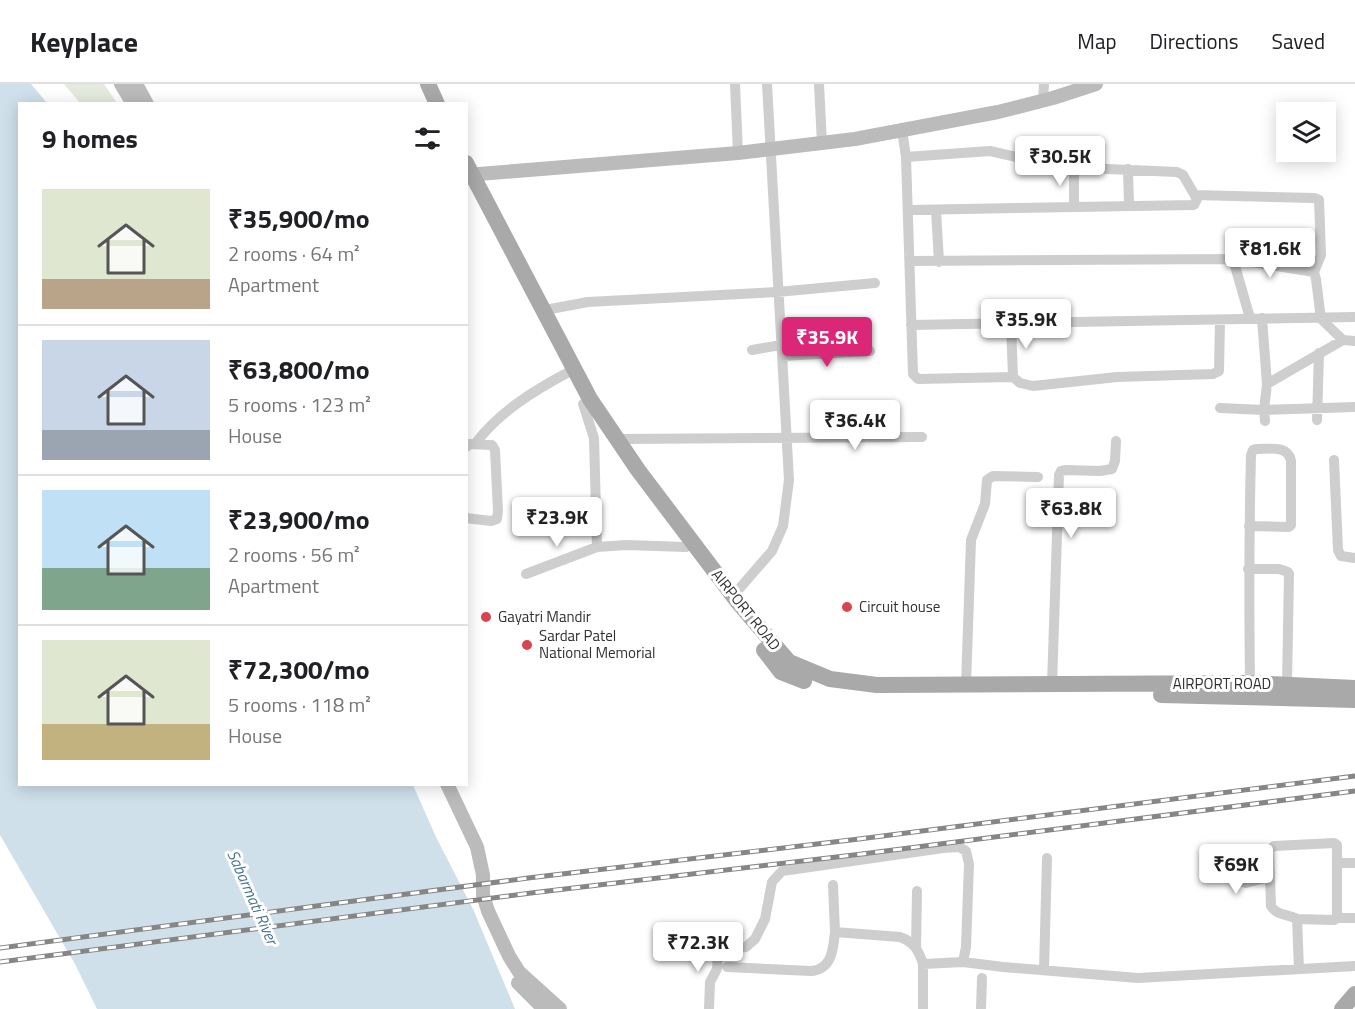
<!DOCTYPE html>
<meta charset="utf-8">
<style>
:root{--surface:#fff;--page:#f6f6f6;--text:#202124;--muted:#757577;--line:#e0e0e0;--accent:#db2777}
body{margin:0;font-family:"Titillium Web",sans-serif;background:var(--page);color:var(--text);height:100vh;display:flex;flex-direction:column;font-size:22px;white-space:nowrap}
*{box-sizing:border-box;margin:0}
p{font-size:20px;color:var(--muted)}
.icon{flex:none;width:33px;height:33px;fill:none;stroke:currentColor;stroke-width:2;stroke-linecap:round;stroke-linejoin:round}
.map{position:relative;flex:1;overflow:hidden}
.panel{position:absolute;left:18px;top:18px;width:450px;height:684px;display:flex;flex-direction:column;background:var(--surface);border-radius:0px;box-shadow:0 3px 15px #0003}
.panel>*{flex:none}
.tools{position:absolute;left:1276px;top:18px;display:grid;gap:12px}
.tools a{display:grid;place-items:center;width:60px;height:60px;border-radius:0px;background:var(--surface);box-shadow:0 3px 15px #0003;font-size:30px}
.price{position:absolute;translate:-50% -51px;padding:0 14px;border-radius:6px;background:#fff;color:#222;font-size:20px;line-height:39px;filter:drop-shadow(0 2px 3px #0008)}
.price::after{content:'';position:absolute;left:50%;top:36px;width:18px;height:14px;margin-left:-9px;background:inherit;clip-path:polygon(0 0,100% 0,50% 100%)}
.price.current{background:var(--accent);color:#fff}
ul{padding:0;list-style:none}
li{display:flex;align-items:center;gap:18px;height:150px;padding:0 24px}
li+li{border-top:2px solid var(--line)}
li span{display:grid;place-items:center;flex:none;width:168px;height:120px;border-radius:0px;color:#555}
li>.icon{margin-inline-start:auto}
span .icon{width:72px;height:72px;fill:#fffc;stroke-width:1}
li b{font-size:26px}
h2{display:flex;justify-content:space-between;align-items:center;height:72px;padding:0 24px;font-size:26px}
header{display:flex;align-items:center;gap:36px;box-sizing:border-box;height:84px;padding:0 30px;background:var(--surface);border-bottom:2px solid var(--line)}
header strong{font-size:28px}
nav{display:flex;gap:33px;margin-inline-start:auto;font-size:21px}
.map>svg:first-child{display:block}
.green{fill:#e4eade}
.water{fill:#cfe0eb}
.lines{fill:none;stroke-linecap:round;stroke-linejoin:round}
.street{stroke:#cecece;stroke-width:10}
.secondary{stroke:#bbb;stroke-width:14}
.primary{stroke:#a9a9a9;stroke-width:16}
.rail-casing{stroke:#868686;stroke-width:5}
.rail{stroke:#fff;stroke-width:3;stroke-dasharray:9;stroke-linecap:butt}
.poi-dot{fill:#d8444f;stroke:#fff;stroke-width:2}
.labels{text-anchor:middle;stroke-width:6;stroke-linejoin:round;paint-order:stroke}
.poi-label{font-size:15px;fill:#313131;stroke:#fff;text-anchor:start}
.street-label{font-size:15px;fill:#313131;stroke:#fff}
.water-label{font-size:16px;font-style:italic;fill:#45728e;stroke:#fff}
</style>
<header>
<strong>Keyplace</strong>
<nav><a>Map</a><a>Directions</a><a>Saved</a></nav>
</header>
<div class="map">
<svg width="1355" height="925" viewBox="0 0 1355 925">
<rect width="100%" height="100%" fill="#fff"/>
<path class="green" d="M64 0H104L117 19H80Z"/>
<path class="water" d="M0 0H31L47 19 20 20V700L413 701 436 753 473 825 515 925H97L75 880 0 751Z"/>
<g class="lines">
<path class="street" d="M735 0 738 69
M819 0 822 60
M1043 17 1044 0
M902 46 906 73 990 67 1061 83 1177 88 1183 91 1197 115 1194 121 909 126
M906 73 913 290 918 295 1013 293 1020 299 1033 302 1117 293 1213 290 1219 287 1220 237
M1128 85 1129 122
M1195 111 1314 114 1319 116 1321 171 1314 188 1316 195 1321 235 1343 256
M1074 123V84
M936 126 939 178
M1233 175 1250 234
M910 177 1233 175 1314 188
M545 226 588 218 777 208 875 199
M1262 234 1267 300 1264 326 1265 337
M1011 240 1013 293
M911 241 1355 233
M752 266 781 261
M783 272 870 267
M1267 300 1343 256 1355 257
M583 320 594 354 597 463 626 461 686 463
M1220 324 1264 326 1355 323
M1317 336 1319 269
M618 355 922 353
M475 360C498 329 533 307 567 289
M466 363 470 360 492 361 495 366 498 427 497 435 491 437 466 434
M1334 376 1338 466 1341 472 1355 474
M1249 442 1289 443 1291 441V377C1288 361 1270 365 1256 365L1253 366 1251 371C1249 447 1249 523 1250 599
M1248 485H1279L1288 488 1289 490 1287 600
M526 490 597 463
M733 512 772 467 783 442 789 396 767 0
M966 601 971 456 985 420 987 396 993 392 1038 393
M1052 601 1059 391 1061 387 1066 386 1100 387 1112 385 1115 377 1116 357
M1338 779H1355
M1229 783 1231 795 1246 799 1268 793
M833 801 835 848
M1297 835C1288 830 1277 832 1271 822L1269 766 1274 762 1334 759 1337 761V834
M916 863 917 807
M727 883 811 887C832 885 833 866 835 848L900 853C914 858 919 867 923 880
M1299 885 1297 835 1334 836 1337 834H1355
M1044 886 1047 774
M709 925 710 898 717 885 718 869 721 866 746 863 755 855 765 835 772 798 782 787 943 764 959 763 966 767 969 780 966 863 963 878
M923 925V880L963 878 1003 883 1138 894 1355 882
M981 925 982 894"/>
<path class="secondary" d="M121 0 133 20
M136 0 147 20
M466 91 738 69 855 55 998 28 1053 14 1096 0
M447 700 477 763 483 791V811L488 827 509 872 519 888 560 925
M518 899 544 925"/>
<path class="primary" d="M428 0 437 20
M466 79 590 315 638 386 737 517 789 578 830 595 877 601 1250 599 1355 604
M764 566 781 588 804 597
M1161 611 1355 616
M1342 925 1355 910"/>
<g class="rail-casing">
<path id="rail" d="M0 864 528 794 859 755 1355 692
M0 878 531 809 862 770 1355 707"/>
</g>
<use href="#rail" class="rail"/>
</g>
<g class="poi-dot">
<circle cx="847" cy="523" r="6"/>
<circle cx="486" cy="533" r="6"/>
<circle cx="527" cy="561" r="6"/>
</g>
<g class="labels">
<g class="poi-label">
<text x="859" y="528">Circuit house</text>
<text x="498" y="538">Gayatri Mandir</text>
<text x="539" y="557">Sardar Patel<tspan x="539" dy="17">National Memorial</tspan></text>
</g>
<g class="street-label">
<text transform="translate(746 526) rotate(51)" y="5">AIRPORT ROAD</text>
<text x="1222" y="605">AIRPORT ROAD</text>
</g>
<g class="water-label">
<text transform="translate(253 813) rotate(66)" y="6">Sabarmati River</text>
</g>
</g>
</svg>
<div class="tools">
<a><svg class="icon" aria-label="layers" viewBox="0 0 24 24"><path d="M12 4l9 5-9 5-9-5zM3 14l9 5 9-5"/></svg></a>
</div>
<b class="price" style="left:1060px;top:103px">₹30.5K</b>
<b class="price" style="left:1270px;top:195px">₹81.6K</b>
<b class="price" style="left:1026px;top:266px">₹35.9K</b>
<b class="price current" style="left:827px;top:284px">₹35.9K</b>
<b class="price" style="left:855px;top:367px">₹36.4K</b>
<b class="price" style="left:1071px;top:455px">₹63.8K</b>
<b class="price" style="left:557px;top:464px">₹23.9K</b>
<b class="price" style="left:1236px;top:811px">₹69K</b>
<b class="price" style="left:698px;top:889px">₹72.3K</b>
<section class="panel">
<h2>9 homes<svg class="icon" aria-label="filters" viewBox="0 0 24 24"><path d="M4 7h16M4 17h16"/><circle cx="9" cy="7" r="2"/><circle cx="15" cy="17" r="2"/></svg></h2>
<ul>
<li><span style="background:linear-gradient(#dfe7d0 75%,#b9a48a 0)"><svg class="icon" aria-label="home" viewBox="0 0 24 24"><path d="M3 11l9-7 9 7M6 9v11h12V9"/></svg></span><div><b>₹35,900/mo</b><p>2 rooms · 64 m²</p><p>Apartment</p></div></li>
<li><span style="background:linear-gradient(#c9d6e8 75%,#9aa5b1 0)"><svg class="icon" aria-label="home" viewBox="0 0 24 24"><path d="M3 11l9-7 9 7M6 9v11h12V9"/></svg></span><div><b>₹63,800/mo</b><p>5 rooms · 123 m²</p><p>House</p></div></li>
<li><span style="background:linear-gradient(#bfe0f5 65%,#7fa58c 0)"><svg class="icon" aria-label="home" viewBox="0 0 24 24"><path d="M3 11l9-7 9 7M6 9v11h12V9"/></svg></span><div><b>₹23,900/mo</b><p>2 rooms · 56 m²</p><p>Apartment</p></div></li>
<li><span style="background:linear-gradient(#dfe7d0 70%,#c2b280 0)"><svg class="icon" aria-label="home" viewBox="0 0 24 24"><path d="M3 11l9-7 9 7M6 9v11h12V9"/></svg></span><div><b>₹72,300/mo</b><p>5 rooms · 118 m²</p><p>House</p></div></li>
</ul>
</section>
</div>
